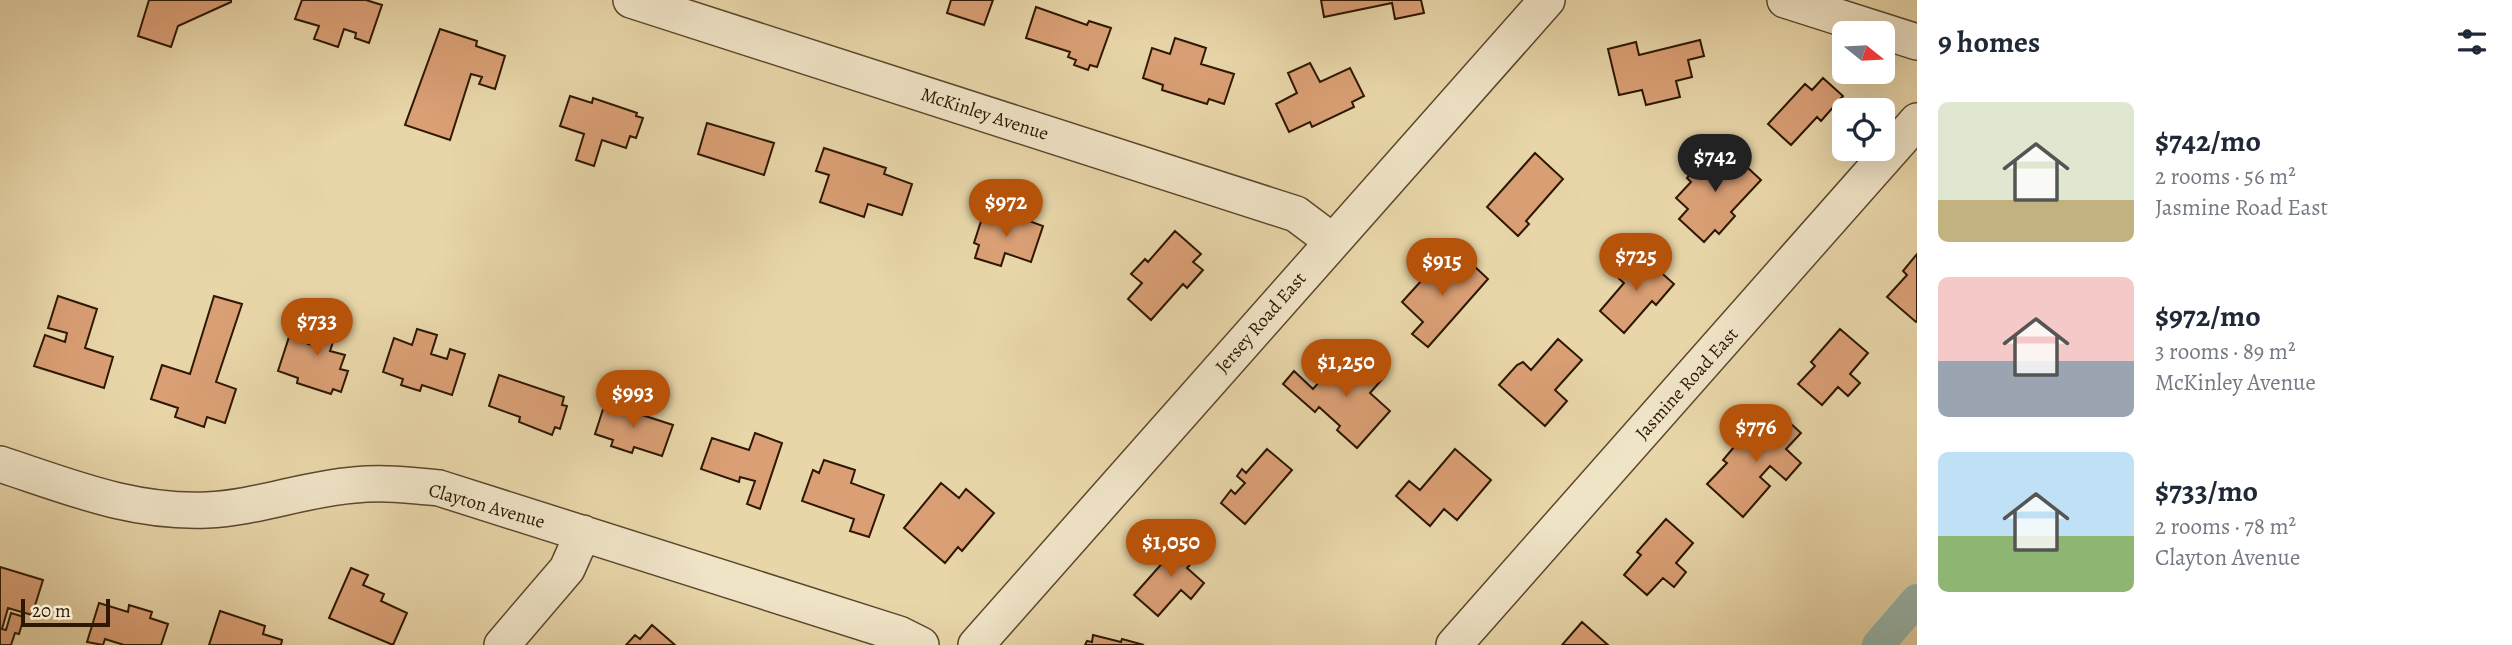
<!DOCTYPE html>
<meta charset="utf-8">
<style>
:root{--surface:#fff;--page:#f2f2f3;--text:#1f2937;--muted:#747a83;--accent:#b45309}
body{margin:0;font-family:Alegreya,serif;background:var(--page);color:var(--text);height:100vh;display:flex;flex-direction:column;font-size:26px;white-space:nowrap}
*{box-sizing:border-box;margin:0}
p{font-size:23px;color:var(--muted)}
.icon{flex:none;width:38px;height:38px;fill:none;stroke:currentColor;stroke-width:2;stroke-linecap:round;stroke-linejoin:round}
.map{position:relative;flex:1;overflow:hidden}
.sheet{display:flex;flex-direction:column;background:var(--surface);width:595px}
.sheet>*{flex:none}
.needle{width:46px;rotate:108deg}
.fabs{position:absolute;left:1832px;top:21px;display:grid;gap:14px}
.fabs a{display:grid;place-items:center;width:63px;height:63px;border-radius:10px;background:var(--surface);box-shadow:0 7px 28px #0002;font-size:35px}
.scale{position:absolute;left:21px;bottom:18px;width:89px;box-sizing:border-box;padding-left:7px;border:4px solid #2e1703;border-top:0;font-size:19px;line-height:24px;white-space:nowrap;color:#2e1703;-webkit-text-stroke:5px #f0e4c7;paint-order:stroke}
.price{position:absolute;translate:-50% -60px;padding:0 16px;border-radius:24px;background:var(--accent);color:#fff;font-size:23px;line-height:46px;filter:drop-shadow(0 2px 4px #0008)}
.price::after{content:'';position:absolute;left:50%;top:42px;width:21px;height:16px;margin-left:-10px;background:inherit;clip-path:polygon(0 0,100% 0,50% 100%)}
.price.current{background:#222;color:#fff}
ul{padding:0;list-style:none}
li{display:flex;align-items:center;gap:21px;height:175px;padding:0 21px}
li span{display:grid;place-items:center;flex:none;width:196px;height:140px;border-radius:10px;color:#555}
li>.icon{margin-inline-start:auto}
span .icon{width:84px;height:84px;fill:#fffc;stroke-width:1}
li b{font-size:30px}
h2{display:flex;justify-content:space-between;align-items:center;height:84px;padding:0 21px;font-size:30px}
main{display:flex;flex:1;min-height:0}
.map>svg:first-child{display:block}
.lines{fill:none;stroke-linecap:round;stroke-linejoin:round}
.canal{stroke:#98b8af;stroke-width:32}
.building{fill:#da9f75;stroke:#2e1703;stroke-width:2}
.minor-casing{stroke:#5c472c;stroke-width:38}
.minor{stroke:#f0e4c7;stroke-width:35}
.labels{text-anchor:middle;stroke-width:5;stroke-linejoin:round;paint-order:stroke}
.street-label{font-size:19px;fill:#2e1703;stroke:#f0e4c7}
</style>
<main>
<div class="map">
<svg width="1917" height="645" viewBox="0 0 1917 645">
<rect width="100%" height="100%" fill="#e8d6a9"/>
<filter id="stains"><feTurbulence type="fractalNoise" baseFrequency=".00286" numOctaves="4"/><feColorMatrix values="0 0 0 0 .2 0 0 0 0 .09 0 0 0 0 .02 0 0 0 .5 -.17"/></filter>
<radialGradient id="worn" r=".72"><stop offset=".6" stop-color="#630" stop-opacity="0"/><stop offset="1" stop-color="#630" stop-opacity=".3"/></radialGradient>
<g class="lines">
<path class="canal" d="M1878 645 1917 600"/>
</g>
<path class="building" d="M149 0H231V2L178 26 171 47 138 36Z
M302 0H366L382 5 369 43 355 38 356 33 344 29 338 47 314 39 319 26 295 19Z
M951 0H993L984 25 947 13Z
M1321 0H1421L1424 13 1395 19 1392 3 1324 17Z
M1036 7 1087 25 1089 21 1111 28 1097 67 1090 65 1088 70 1074 65 1076 60 1068 57 1070 52 1026 38Z
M440 29 477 41 476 46 505 56 495 89 479 84 482 77 471 74 450 140 405 125Z
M1175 38 1206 48 1201 64 1234 74 1224 104 1209 99 1207 104 1162 90 1163 85 1143 78 1152 48 1170 54Z
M1700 40 1704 56 1688 60 1692 77 1676 81 1680 97 1646 105 1642 90 1619 95 1608 49 1636 42 1639 55Z
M1310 63 1320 82 1350 68 1364 96 1352 102 1354 107 1312 127 1310 122 1289 132 1276 104 1297 93 1288 73Z
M1823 78 1843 96 1821 121 1817 117 1791 145 1768 124 1805 84 1812 90Z
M570 96 592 103 593 98 637 113 636 116 643 118 636 138 630 136 626 148 602 140 594 166 576 160 584 134 560 126Z
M707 123 774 143 764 175 698 154Z
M1715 147 1731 162 1736 157 1761 180 1731 212 1735 216 1719 234 1715 230 1704 242 1679 219 1688 209 1676 198 1691 182 1687 178Z
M824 148 886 168 884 174 912 184 902 215 868 204 864 217 820 202 829 175 816 171Z
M1535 153 1563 179 1526 221 1529 224 1518 236 1487 207Z
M984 212 1019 223 1021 218 1043 226 1031 262 1005 253 1001 266 975 258 979 245 974 243Z
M1175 231 1201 254 1193 262 1203 270 1187 288 1183 284 1151 320 1128 299 1142 283 1131 274 1145 259 1148 262Z
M1917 254V321L1916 322 1887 297 1907 275 1903 271Z
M1636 257 1643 263 1646 259 1674 284 1656 305 1652 301 1624 333 1600 311 1624 283 1616 276Z
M1442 258 1463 277 1473 265 1488 279 1428 347 1412 334 1423 322 1402 302Z
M58 296 97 309 85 348 113 357 104 388 34 366 45 335 65 342 67 333 48 328Z
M214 296 242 304 216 382 236 389 225 423 207 417 204 427 175 417 178 408 151 399 162 365 190 374Z
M328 307 343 312 330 351 345 355 340 369 348 371 341 392 333 389 331 394 297 383 298 378 278 371 289 337 314 346Z
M417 329 437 335 431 354 447 359 450 349 465 354 452 395 422 385 420 391 401 385 403 379 383 372 394 338 412 345Z
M1840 329 1868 353 1850 374 1860 383 1848 396 1838 387 1822 405 1798 384 1815 366 1811 362Z
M1558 339 1582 360 1555 390 1567 401 1545 426 1499 385 1517 365 1523 362 1531 370Z
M1359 353 1385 376 1370 393 1390 411 1357 448 1337 430 1340 426 1319 407 1315 412 1283 384 1294 371 1313 389 1325 375 1333 383Z
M499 375 564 397 562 405 567 406 560 429 555 427 552 435 519 422 520 417 489 406Z
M605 403 673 425 662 456 634 447 632 453 611 446 613 440 595 434Z
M1776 410 1801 433 1786 449 1801 463 1786 480 1770 466 1760 477 1770 486 1743 517 1707 484 1727 463 1723 460 1739 441 1743 445Z
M755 433 782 443 760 509 747 504 755 481 740 477 739 482 701 469 712 438 749 450Z
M1267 449 1292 470 1245 524 1221 503 1231 490 1235 494 1245 483 1237 476 1242 469 1246 473Z
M1455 449 1491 480 1457 520 1444 509 1430 526 1396 496 1409 481 1420 490Z
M824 460 855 470 851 483 884 495 869 537 850 531 854 519 802 501 813 470 819 473Z
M941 483 959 498 966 489 994 513 962 551 958 547 945 563 904 528Z
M1666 519 1693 543 1676 563 1686 572 1674 587 1663 578 1647 595 1624 575 1641 555 1637 552Z
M1177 538 1198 556 1187 568 1204 583 1191 599 1181 590 1158 616 1134 595 1166 559 1162 555Z
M0 567 43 580 32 615 8 608 2 629 6 630 11 613 24 617 19 634 15 633 11 645H0Z
M351 568 368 575 363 585 384 594 381 601 407 613 393 645 329 618Z
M99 603 128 612 129 605 152 612 150 618 168 624 161 645H124L105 639 103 645 87 642Z
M220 611 265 626 263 634 282 640 281 645H209Z
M1582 622 1608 645H1562Z
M652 625 675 645H626L635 635 640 639Z
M1093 635 1121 642 1122 639 1144 645H1085L1087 641 1092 642Z"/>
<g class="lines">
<g class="minor-casing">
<path id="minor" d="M631 0 1296 214 1332 241
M1785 0 1917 42
M0 464C70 487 132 513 207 510 256 508 304 489 354 485 383 482 410 485 439 488L899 634 921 645
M502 645 567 569 583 533
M976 645 1547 0
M1454 645 1917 121"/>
</g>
<use href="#minor" class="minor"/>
</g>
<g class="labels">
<g class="street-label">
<text transform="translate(985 113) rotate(18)" y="7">McKinley Avenue</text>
<text transform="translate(1260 322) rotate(-49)" y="7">Jersey Road East</text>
<text transform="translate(1686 383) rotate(-48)" y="7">Jasmine Road East</text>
<text transform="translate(487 505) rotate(16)" y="7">Clayton Avenue</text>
</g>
</g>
<rect width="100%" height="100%" filter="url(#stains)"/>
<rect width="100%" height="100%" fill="url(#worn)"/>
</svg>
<div class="fabs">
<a><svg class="needle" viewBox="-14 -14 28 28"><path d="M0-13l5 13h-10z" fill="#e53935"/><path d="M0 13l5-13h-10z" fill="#747a83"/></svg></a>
<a><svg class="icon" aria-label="locate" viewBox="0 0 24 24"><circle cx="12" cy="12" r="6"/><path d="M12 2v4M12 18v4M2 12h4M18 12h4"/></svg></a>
</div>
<div class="scale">20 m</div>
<b class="price current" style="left:1715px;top:194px">$742</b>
<b class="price" style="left:1006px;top:239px">$972</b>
<b class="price" style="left:1636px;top:293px">$725</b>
<b class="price" style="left:1442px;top:298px">$915</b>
<b class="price" style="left:317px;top:358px">$733</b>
<b class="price" style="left:1346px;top:399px">$1,250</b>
<b class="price" style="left:633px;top:430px">$993</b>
<b class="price" style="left:1756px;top:464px">$776</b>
<b class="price" style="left:1171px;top:579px">$1,050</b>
</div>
<section class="sheet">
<h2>9 homes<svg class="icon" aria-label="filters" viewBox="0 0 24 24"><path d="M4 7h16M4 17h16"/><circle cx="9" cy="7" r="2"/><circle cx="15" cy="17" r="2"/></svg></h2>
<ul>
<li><span style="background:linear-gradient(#dfe7d0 70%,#c2b280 0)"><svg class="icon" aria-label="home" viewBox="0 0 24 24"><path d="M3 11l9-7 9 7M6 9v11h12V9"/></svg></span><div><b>$742/mo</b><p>2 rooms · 56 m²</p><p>Jasmine Road East</p></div></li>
<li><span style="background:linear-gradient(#f6c9c9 60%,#9aa5b1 0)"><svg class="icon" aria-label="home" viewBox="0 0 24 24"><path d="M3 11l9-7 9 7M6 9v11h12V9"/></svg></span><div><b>$972/mo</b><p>3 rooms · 89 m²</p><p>McKinley Avenue</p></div></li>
<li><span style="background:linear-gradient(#bfe0f5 60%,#8fb573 0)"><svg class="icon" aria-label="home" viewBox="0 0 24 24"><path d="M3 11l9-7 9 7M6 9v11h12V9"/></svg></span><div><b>$733/mo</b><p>2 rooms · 78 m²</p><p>Clayton Avenue</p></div></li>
</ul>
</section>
</main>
